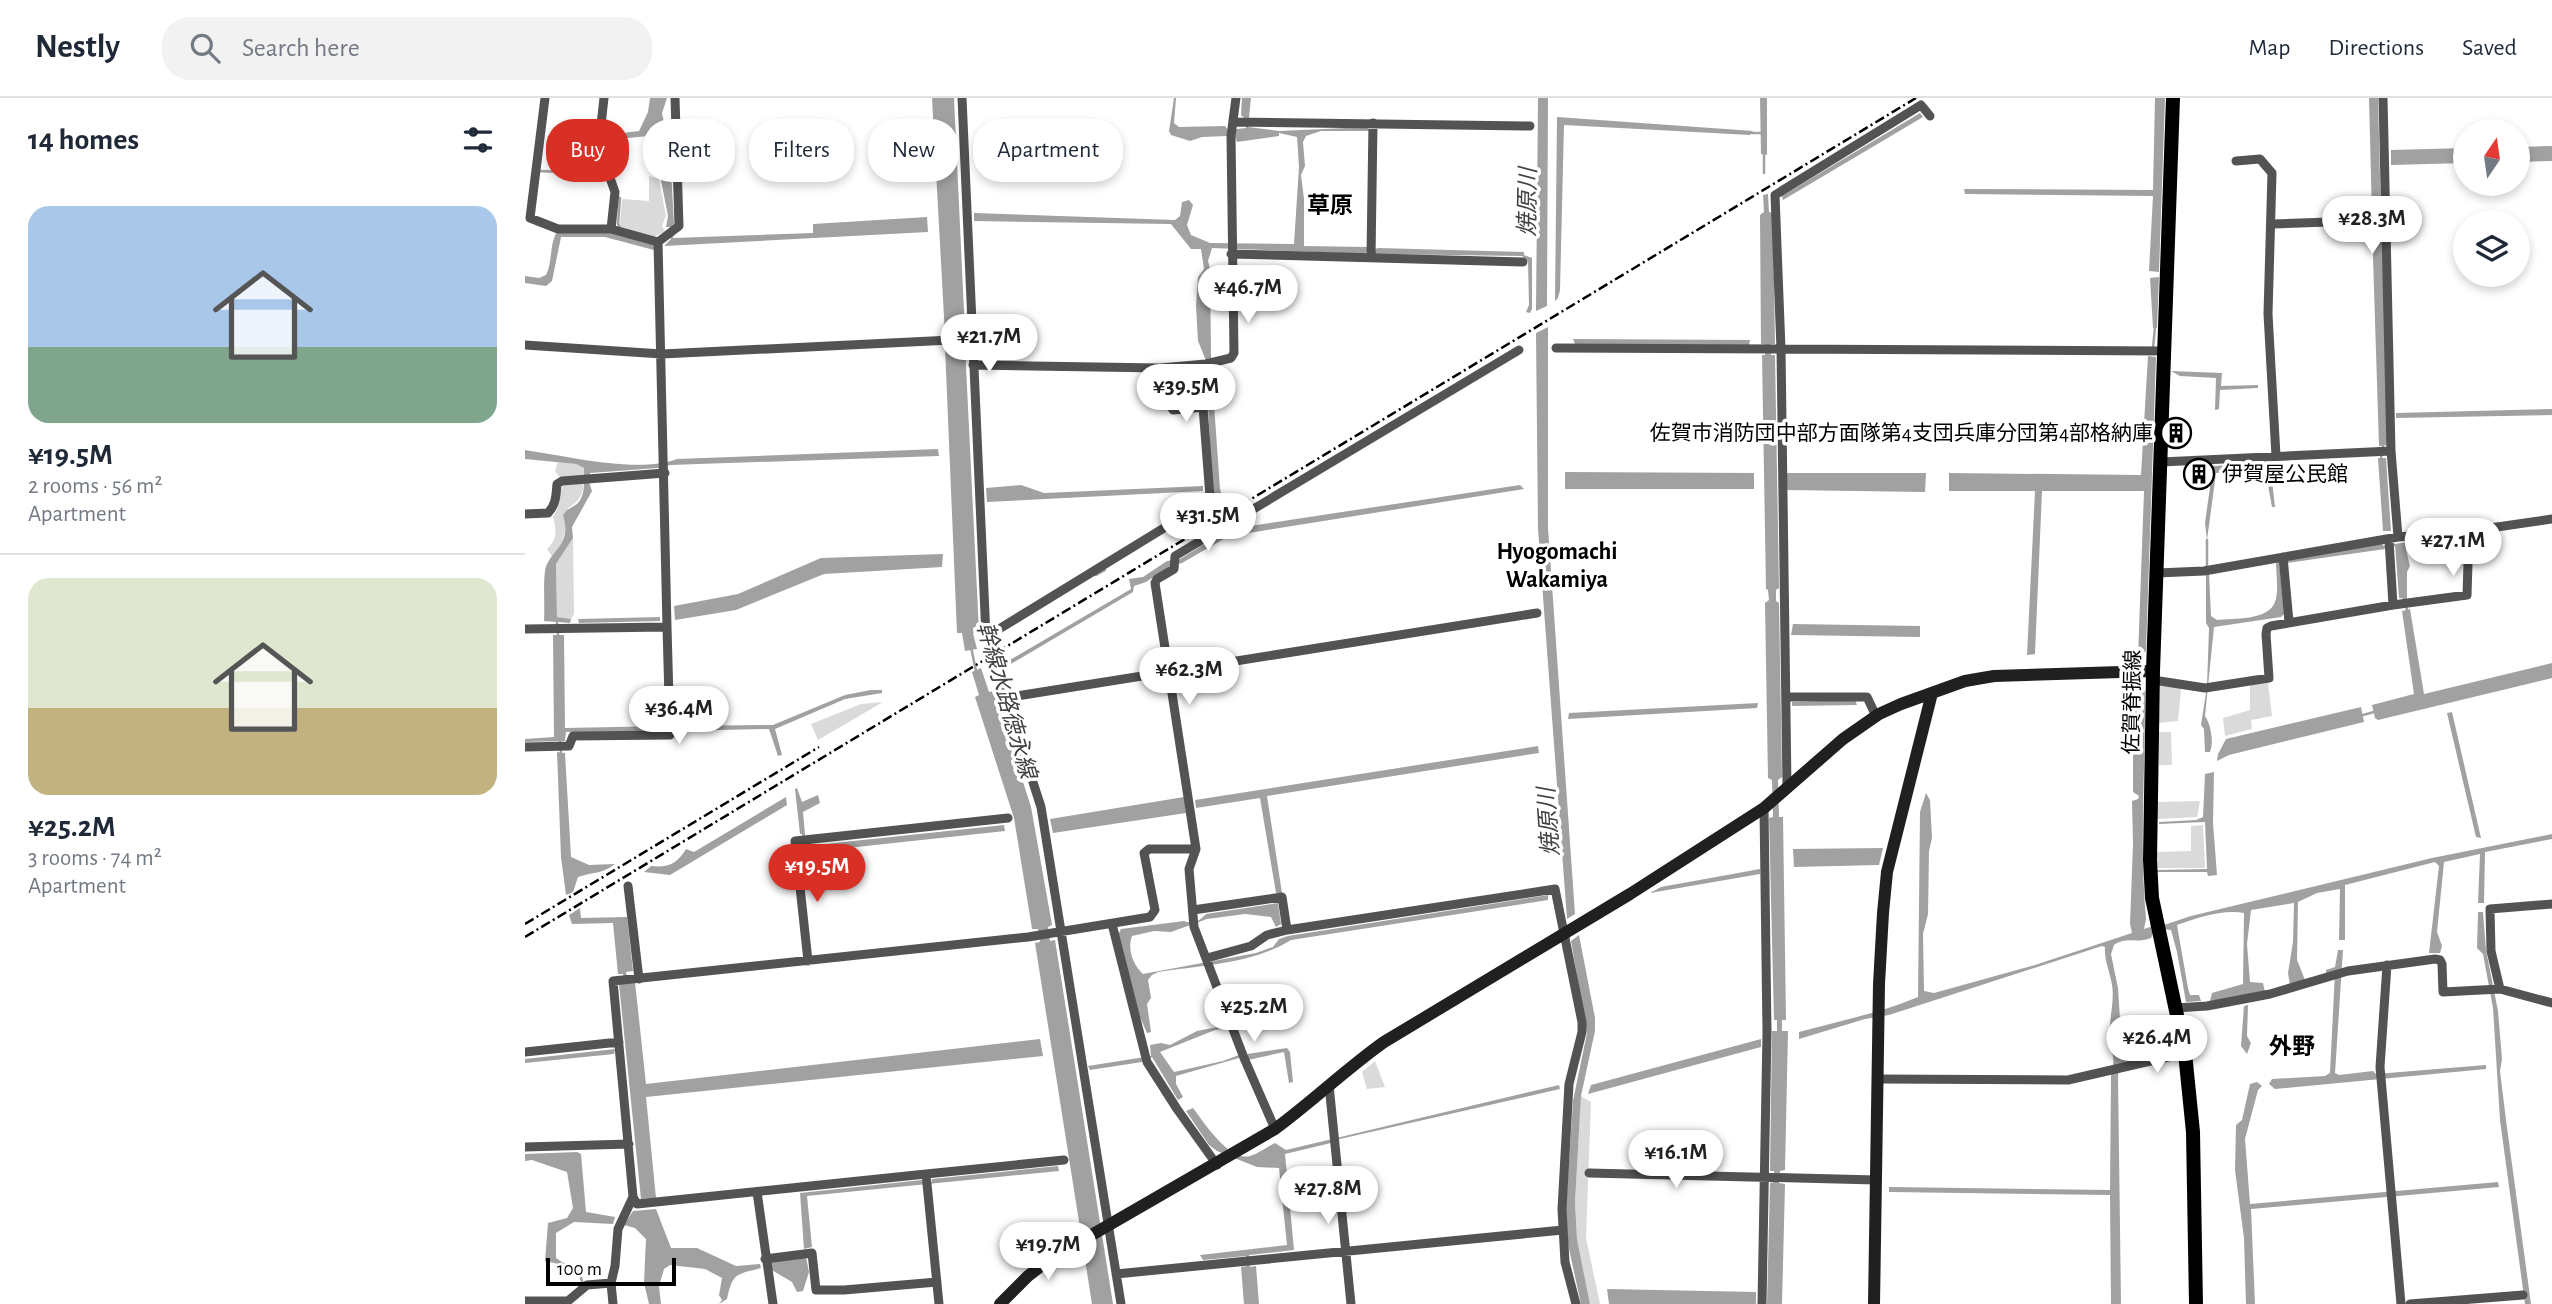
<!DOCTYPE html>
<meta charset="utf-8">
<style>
:root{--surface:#fff;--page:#f2f2f3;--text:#1f2937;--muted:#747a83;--line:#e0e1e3;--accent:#d93025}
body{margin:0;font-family:"Alegreya Sans","Noto Sans JP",sans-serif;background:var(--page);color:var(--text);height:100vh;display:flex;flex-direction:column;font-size:26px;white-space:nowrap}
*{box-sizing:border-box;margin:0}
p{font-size:23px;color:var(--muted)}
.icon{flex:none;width:38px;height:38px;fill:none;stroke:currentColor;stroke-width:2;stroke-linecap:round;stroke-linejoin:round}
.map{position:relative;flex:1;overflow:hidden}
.sheet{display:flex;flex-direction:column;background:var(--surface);width:525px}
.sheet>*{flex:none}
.banner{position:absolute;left:21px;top:21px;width:665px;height:63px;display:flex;gap:14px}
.needle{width:46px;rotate:13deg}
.controls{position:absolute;left:1928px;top:21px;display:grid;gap:14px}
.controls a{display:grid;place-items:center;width:77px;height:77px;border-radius:50%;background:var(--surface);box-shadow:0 4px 10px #0003;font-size:35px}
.scale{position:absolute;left:21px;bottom:18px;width:130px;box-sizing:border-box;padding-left:7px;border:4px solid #000;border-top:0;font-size:19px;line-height:24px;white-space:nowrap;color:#000;-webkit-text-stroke:5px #fff;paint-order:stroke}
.price{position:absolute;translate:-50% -60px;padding:0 16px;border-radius:24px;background:#fff;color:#222;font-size:23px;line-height:46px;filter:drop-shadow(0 2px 4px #0008)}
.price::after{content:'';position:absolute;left:50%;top:42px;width:21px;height:16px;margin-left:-10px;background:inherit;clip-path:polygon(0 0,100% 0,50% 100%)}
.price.on{background:var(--accent);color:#fff}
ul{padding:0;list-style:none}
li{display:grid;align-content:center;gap:14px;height:371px;padding:0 28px}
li+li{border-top:2px solid var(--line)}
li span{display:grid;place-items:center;height:217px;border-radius:21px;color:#555}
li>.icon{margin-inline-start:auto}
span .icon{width:126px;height:126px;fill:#fffc;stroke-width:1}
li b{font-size:30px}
h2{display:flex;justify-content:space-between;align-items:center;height:84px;padding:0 28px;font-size:30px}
.chip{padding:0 24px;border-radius:28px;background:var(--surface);box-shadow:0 4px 10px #0003;font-size:24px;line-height:63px}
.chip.on{background:var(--accent);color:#fff}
header{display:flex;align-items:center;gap:42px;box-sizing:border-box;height:98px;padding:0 35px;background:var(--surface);border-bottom:2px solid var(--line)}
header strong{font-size:33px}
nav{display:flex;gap:38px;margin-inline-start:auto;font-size:24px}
.search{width:490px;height:63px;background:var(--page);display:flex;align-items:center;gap:18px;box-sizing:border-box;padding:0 24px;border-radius:28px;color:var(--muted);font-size:26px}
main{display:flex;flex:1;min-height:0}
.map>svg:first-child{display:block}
.green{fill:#dadada}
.water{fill:#a1a1a1}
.pier{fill:#fff}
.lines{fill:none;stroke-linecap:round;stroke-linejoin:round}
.stream{stroke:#a1a1a1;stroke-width:2.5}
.street{stroke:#535353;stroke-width:9}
.secondary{stroke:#202020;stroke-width:12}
.primary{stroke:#000;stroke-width:14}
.rail{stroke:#000;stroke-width:2.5;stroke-dasharray:10 3.5 2 3.5;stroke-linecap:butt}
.labels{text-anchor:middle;stroke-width:7;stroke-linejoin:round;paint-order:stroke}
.poi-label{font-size:21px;fill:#000;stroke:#fff;text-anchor:end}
.street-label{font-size:21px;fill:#000;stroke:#fff}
.water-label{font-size:23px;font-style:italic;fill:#424242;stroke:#fff}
.neighbourhood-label{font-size:23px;font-weight:bold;fill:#000;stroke:#fff}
.quarter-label{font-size:24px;font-weight:bold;fill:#000;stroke:#fff}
</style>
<header>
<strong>Nestly</strong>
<div class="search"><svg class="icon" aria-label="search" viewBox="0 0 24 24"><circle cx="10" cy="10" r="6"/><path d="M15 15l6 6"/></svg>Search here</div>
<nav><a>Map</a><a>Directions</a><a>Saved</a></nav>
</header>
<main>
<section class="sheet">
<h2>14 homes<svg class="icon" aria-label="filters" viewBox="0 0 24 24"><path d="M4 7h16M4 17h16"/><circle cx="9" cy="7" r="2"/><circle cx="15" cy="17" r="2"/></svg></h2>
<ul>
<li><span style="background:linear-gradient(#a9c7e8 65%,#7fa58c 0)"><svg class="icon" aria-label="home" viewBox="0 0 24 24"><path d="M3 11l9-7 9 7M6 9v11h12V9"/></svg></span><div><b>¥19.5M</b><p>2 rooms · 56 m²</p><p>Apartment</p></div></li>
<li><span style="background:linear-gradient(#dfe7d0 60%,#c2b280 0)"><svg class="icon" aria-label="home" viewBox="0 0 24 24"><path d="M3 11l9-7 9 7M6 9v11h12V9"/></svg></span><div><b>¥25.2M</b><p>3 rooms · 74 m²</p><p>Apartment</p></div></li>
</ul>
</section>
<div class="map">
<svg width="2027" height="1206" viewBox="0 0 2027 1206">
<rect width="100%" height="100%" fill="#fff"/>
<path class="green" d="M124 78 134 81 141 118 137 128 140 133 129 139 98 131 95 126 97 101 124 103Z
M33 364 51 366 59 370C59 388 60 401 43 410 42 428 39 445 28 460L22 451C33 441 31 431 28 419 36 407 32 397 39 386L30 373Z
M48 440 49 516 46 521 32 519 31 466Z
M1743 585 1747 618 1726 622 1727 631 1700 638 1698 620 1725 612V587Z
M1635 588 1656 590 1653 623 1634 625Z
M358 604 293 642 286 626 336 606Z
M1634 634H1646L1647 667H1634Z
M1675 703 1672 719 1632 721V704Z
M1678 727 1680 770H1632V754L1666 753V728Z
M850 963 860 989 842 991 837 974Z
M1056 998 1066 1004 1061 1140 1075 1206H1065L1052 1141 1050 1104Z"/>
<path class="water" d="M125 0H142L137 15 145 54 149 126 147 128 148 140 288 135V126L402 119 403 134 139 148 146 141 145 129H141L143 118 128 42 124 38 81 42 80 37 114 33 123 14Z
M407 0H429L440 235H435V248H440L454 534 448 535 452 551 440 553 437 535H432L420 249 425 248V237H420Z
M649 0H651L649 25 654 29 700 28 703 32 721 30 720 21 716 17 717 0H726L723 29 754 33 843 29 844 33H796L781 38 778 44 780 68 776 77 779 101V148L842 149 843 152 854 150 999 154V157L1007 160V211L1005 215 1001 214 1004 207 1003 163 997 158 852 156 842 154 839 156 687 150 683 163 685 171 686 258 691 302 689 306 695 391 698 401 691 404 687 390 683 304 686 301 684 270 673 243 671 208 673 179 679 171 676 151H666L646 126 449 123V115L650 122 655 118 657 104 664 102 668 107 662 127 666 137 685 145 769 146 774 69 772 39 754 35V38L712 44 709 36H702V38L677 39 665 43 646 37 644 33Z
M1013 0H1023L1022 208 1011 213Z
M1235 0H1242V57L1236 56Z
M1630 0H1640L1634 174 1624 173 1628 98 1440 96 1439 91 1628 92Z
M1844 0H1853L1856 117 1847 118Z
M1395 15 1398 19 1258 102 1257 98Z
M1032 19 1228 33 1225 37 1039 27 1035 192 1033 200 1030 203Z
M2027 48V63L1993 64V49Z
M1941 50V65L1866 67V52Z
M1243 96 1244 114 1248 115 1250 246H1246V257H1250L1254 490 1251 492V503L1254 505 1257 679 1253 682 1254 719H1258L1261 922H1257V933H1263L1260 1072 1255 1073 1254 1085 1260 1086 1257 1206H1242L1245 1085 1249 1084V1073H1245L1247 933H1252V922H1249L1244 720 1248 719 1247 682 1243 680 1240 505 1244 502 1243 492 1241 491 1237 257H1240V247L1236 246 1235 117 1239 114 1238 97Z
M1857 127 1863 347 1854 348 1847 128Z
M32 134 86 135 129 147V152L80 139H36L27 183 21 188 0 185V178L14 180 21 177C28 163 24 147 32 134Z
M1634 179 1632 230H1628L1625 180Z
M1023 229V430L1050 816 1042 821 1013 431 1011 235Z
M1048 241 1225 242 1224 247 1050 246Z
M1623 258 1631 259 1621 553 1619 555C1623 644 1613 733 1621 821L1619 831 1628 828 1629 833 1626 840C1611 846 1602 838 1589 847L1586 856 1593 890 1597 954 1608 960V963L1595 966 1593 978 1596 1206H1586L1585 1097 1364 1094V1089L1585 1092 1586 978C1591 959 1587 959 1585 941 1583 924 1590 904 1587 887 1585 874 1579 862 1580 849L1577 848 1364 917 1340 921 1274 941V934C1314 923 1355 915 1393 899L1395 714 1401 695 1405 702 1407 740 1404 753 1403 816 1398 836 1399 893 1409 895 1510 867 1607 835 1605 826 1608 746 1607 703 1613 701 1614 698 1608 694V631L1613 591 1615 588 1613 560 1619 393H1517L1510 556 1502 557 1510 393H1424V375L1616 377Z
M1646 273 1697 275 1696 288 1733 287V290L1695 292 1694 311 1690 312 1691 280 1655 278Z
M2027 311V317L1871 320V315Z
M413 351 414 358 145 367 133 370 65 375 64 384 67 393 47 429 48 440 31 466 32 519 46 521 45 525 19 523C20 507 18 489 20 473 23 453 48 448 38 417 42 411 46 410 52 406 61 397 59 382 59 370L51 366 0 361V352C42 358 113 376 152 361Z
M1853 360H1861L1866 433H1858Z
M1745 365 1750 409H1747L1740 371 1691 375 1682 442 1680 425 1688 368Z
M1040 374 1229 375V391H1040Z
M1261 375H1401L1400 394 1261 392Z
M496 387 519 395 678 388V393L462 404 461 390Z
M995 387 999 391 704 438 657 465 645 468 621 484 609 488 608 494 479 570 478 566 606 491 604 481 618 479 642 463 655 461 699 434 696 424 702 421 705 431Z
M1915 439 1913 443 1884 446 1881 452 1885 468 1882 474V501L1874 500 1870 446Z
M1857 446 1860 451 1762 465V461Z
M418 456 417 469 299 476 211 512 150 522 149 508 213 496 296 460Z
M1754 463 1759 516 1756 519 1689 529 1680 618C1686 627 1689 644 1685 654H1680L1679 631 1676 627 1682 588 1684 530 1681 525V476L1684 475 1686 518 1692 522C1708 520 1743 523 1750 504 1754 493 1751 476 1751 464Z
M1885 511 1899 596 2027 565V580L1853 622 1850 620 1847 607 1889 596 1877 513Z
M135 519V523L54 525 53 521Z
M1268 526 1395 528V539L1266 537Z
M28 537H39L40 630 140 628V633L41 634 40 643 0 644V641L29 639Z
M456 570 464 594 469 593 506 709 527 827 523 829 525 843 530 842 588 1206H567L510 845 515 844 513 831H507L489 720 450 599 454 597 447 574Z
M346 592H357V595L320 601 250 631 257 657 253 658 244 631 150 633 151 628 248 627 320 597Z
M1330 602 1332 607 1267 608V604Z
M1233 605 1232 610 1043 621 1044 615Z
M1836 609 1839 624 1704 657 1692 663 1693 656 1701 641Z
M1927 614 1956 740 1951 739 1922 615Z
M1013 648 1014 655 742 698 757 795H751L735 700 671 710 670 702Z
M32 654 40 655 46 759 64 767 90 766C78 776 67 774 53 779L48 794 41 797 36 759Z
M1689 674 1688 725 1692 777 1683 778 1682 774H1632V772L1682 771 1680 724 1634 726V724L1671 722 1678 719 1680 676Z
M272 690 277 704 293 697 295 705 278 714 281 748 479 727 480 733 276 755 277 736H275L270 691Z
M261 699 262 707 145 777 119 774 126 768C143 770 152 766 161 751L169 754Z
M659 699 661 715 528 735 525 721Z
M2027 736V741L1960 754 1959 805H1953L1955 756 1919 764 1912 834 1917 848 1915 855H1904L1914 768 1910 764 1820 787V842H1814L1815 791 1792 795 1773 804 1772 862 1780 882 1765 887 1763 875 1768 844 1769 805 1726 812 1722 846 1725 884 1738 885 1740 894 1685 903 1687 895 1718 886 1719 815C1698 811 1672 820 1652 827L1663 890 1665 897H1674L1676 903 1661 904 1652 854 1646 832 1637 831 1636 828 1666 818 1907 760Z
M1358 750 1354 767 1269 769 1268 751Z
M1235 771V776L1125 795 1136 789Z
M1023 797V802L766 842C727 866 677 867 633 874L627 877 623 882 626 900 622 906 626 934 622 935 615 919 593 837 596 831 659 823C669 827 674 823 681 816L753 805 756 826 751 829 746 819 720 816 682 821 646 834 629 833 607 838C602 851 608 867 618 876L731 855 748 849 754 841 763 838Z
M55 810 56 820 102 819 108 873 101 874 103 885 110 884 121 986 515 941 518 958 121 999 131 1100 116 1101 94 886 100 885 98 876H93L88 825 47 826 44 817Z
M1953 814H1958L1961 852 1973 913 1977 961 1975 973 1981 1022 2006 1206H2000L1975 1022 1968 910 1958 856 1952 850Z
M1054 837 1070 920V933L1056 998 1050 1104 1052 1141 1065 1206H1056L1043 1146 1041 1110 1048 1003 1062 935 1046 843Z
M1813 852H1818L1810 975 1814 977 1848 973 1851 976 1961 967V971L1750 991 1744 986 1747 981 1800 978 1805 975 1810 874 1801 876V872L1810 869Z
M1723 907 1722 938 1726 945 1722 956 1716 948 1719 908Z
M703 927V930L690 932 635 954 649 974 698 963 714 957V960L651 978V986L658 999 653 1002 627 959 617 964 565 972 563 968 626 958 625 947 636 945 645 947 672 933Z
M1236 941V949L1063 996 1066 987Z
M762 950 765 954 768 984 764 985 759 954 723 962 722 956Z
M90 951 89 956 0 965V961Z
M1732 984 1737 988 1733 992 1720 1041 1725 1106 1973 1084 1974 1089 1726 1111 1730 1206H1721L1719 1140 1710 1072 1711 1027 1717 1022 1725 986Z
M1034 987 1035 991 806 1043V1045L760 1056 769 1152 724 1157 725 1169 731 1168 734 1206H719L716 1169 722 1168 721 1158 678 1162 675 1157 762 1147 754 1070 732 1069 692 1053 684 1047 661 1013 668 1010C678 1023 704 1064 725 1058 733 1056 742 1049 750 1045L761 1052Z
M52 1054 56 1056 61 1114 90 1119 88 1126 49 1124 31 1135V1160L43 1168 20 1163 23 1125 42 1120 48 1110 42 1074 7 1062 0 1063V1056Z
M533 1068 534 1073 282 1098 287 1149 279 1151 275 1095 397 1082V1084H407V1081Z
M131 1111 146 1150H172L211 1168 235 1166 236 1170C211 1177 208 1174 202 1201L194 1206 197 1202 194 1197 197 1180 180 1171 145 1167 139 1171 134 1188 136 1206H124L119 1185 121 1141 110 1130 99 1127 108 1113Z
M281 1159 284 1174 278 1193 272 1194 267 1184 245 1171 246 1163Z
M1082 1191 1231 1194V1206H1084Z"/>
<path class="pier" d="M1621 553V595L1612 584 1611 562Z"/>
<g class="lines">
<path class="stream" d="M1227 35H1236
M1239 56V75
M14 73C35 74 56 73 76 78
M95 100 93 126 96 131
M1628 250 1630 229
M1856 360 1858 348
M1858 449 1870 447
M1682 470V442
M571 477 580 472
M1879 500 1882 512
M32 525 33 537
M446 549 451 573
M1838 617 1849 614
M35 643 36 654
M43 1168 54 1174 58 1186"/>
<path class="street" d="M20 0 5 120 33 131H86
M79 0 71 71 84 77 90 94 86 131 133 144
M437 0 461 539 516 709 596 1206
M1858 0 1866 353 1873 439
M710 24 1005 28
M1711 63 1735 61 1747 75 1743 216 1751 358
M1748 126 1861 122
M133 144 154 128 150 0
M706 156 998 164
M846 159 848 25
M0 247 137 256 447 241
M1031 250 1639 253
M448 267 635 270 681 266 706 260 709 255 706 38 711 0
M635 270 643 305 648 312 678 309 685 399
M1636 364 1866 353
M0 416 23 415C31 407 31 397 32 386L37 383 140 375
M1864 442 1868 507
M1758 459 1764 524
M1632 475 1679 473 1873 439 1944 433 2027 421
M0 531 142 529 133 144
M461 539 683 403 687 398
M1628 582 1680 590 1744 580 1741 536 1742 530 1746 528 1868 507 1942 497 1944 433
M1262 599H1342L1351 618
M479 600 1012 515
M0 649 44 648 48 638 145 637 142 529
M1262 690 1256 251 1250 97 1396 7 1405 18
M671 751 630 485 632 481 649 471 650 458 994 252
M103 788 114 881
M668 812 757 799 762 832
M587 826 622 964 652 1011 692 1067
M682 860 726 848 742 837 762 832 1030 791 1057 924V934L1044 986 1037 1111 1040 1164 1051 1206
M283 863 270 743 483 720
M1862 867 1855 969 1876 1206
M1975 891 1966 853 1965 811 2027 806
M1651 910 1682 908 1745 896 1823 873 1910 861 1915 862 1917 866 1918 894 1975 891 2027 905
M0 954 94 944
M1353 981 1543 982 1660 955
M804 987 826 1206
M0 1049 104 1046
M1064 1075 1351 1082
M401 1076 539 1062
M232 1094 248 1206
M240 1161 287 1155 291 1192H319L412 1184
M591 1176 1038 1132
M86 1185 90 1168 93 1131 108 1099
M0 1203H43L62 1187 86 1185 88 1206
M414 1206 401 1076 112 1106 108 1099 88 883 503 839 625 819 630 812 619 755 624 751H671L664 771 669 829 719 960 750 1031
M1237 1206 1242 934 1239 710
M1885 1206 1998 1197"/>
<path class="secondary" d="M475 1206 503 1178 525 1161 750 1031C788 1003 821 971 859 944L1105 796 1239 710 1318 641 1354 616 1376 606 1440 583 1469 578 1628 573
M1349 1206 1354 886 1358 815 1362 774 1407 595"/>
<path class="primary" d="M1648 0 1628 573 1625 762 1627 800 1660 955 1668 1034 1671 1206"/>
<path class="rail" d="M0 826 294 649
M0 839 1391 0"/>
</g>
<defs>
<g id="building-ring" transform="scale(1.575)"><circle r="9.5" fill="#fff" stroke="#000" stroke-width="1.5"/><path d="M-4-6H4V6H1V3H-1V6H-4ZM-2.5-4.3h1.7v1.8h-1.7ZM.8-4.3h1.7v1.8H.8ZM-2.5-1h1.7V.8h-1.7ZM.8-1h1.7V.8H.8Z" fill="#000"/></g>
</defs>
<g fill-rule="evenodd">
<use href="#building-ring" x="1651" y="335"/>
<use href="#building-ring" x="1674" y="376"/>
</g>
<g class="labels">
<g class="poi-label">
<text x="1628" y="342">佐賀市消防団中部方面隊第4支団兵庫分団第4部格納庫</text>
<text x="1697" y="383" text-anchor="start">伊賀屋公民館</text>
</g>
<g class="street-label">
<text transform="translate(1607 604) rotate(-89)" y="7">佐賀脊振線</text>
</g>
<g class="water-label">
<text transform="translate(1002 104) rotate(-89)" y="8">焼原川</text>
<text transform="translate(482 602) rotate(74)" y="8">幹線水路徳永線</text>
<text transform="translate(1023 724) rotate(-94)" y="8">焼原川</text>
</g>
<g class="neighbourhood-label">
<text x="805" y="115">草原</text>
<text x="1767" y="956">外野</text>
</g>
<g class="quarter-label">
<text x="1032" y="461">Hyogomachi<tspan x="1032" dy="28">Wakamiya</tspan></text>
</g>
</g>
</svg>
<div class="controls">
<a><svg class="needle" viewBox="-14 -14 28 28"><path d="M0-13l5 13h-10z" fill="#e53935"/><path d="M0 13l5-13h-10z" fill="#747a83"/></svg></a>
<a><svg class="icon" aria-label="layers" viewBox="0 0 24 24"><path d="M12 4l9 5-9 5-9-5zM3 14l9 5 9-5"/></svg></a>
</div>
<div class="scale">100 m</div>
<b class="price" style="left:1847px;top:158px">¥28.3M</b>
<b class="price" style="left:723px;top:227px">¥46.7M</b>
<b class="price" style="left:464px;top:276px">¥21.7M</b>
<b class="price" style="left:661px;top:326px">¥39.5M</b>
<b class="price" style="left:683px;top:455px">¥31.5M</b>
<b class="price" style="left:1928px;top:480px">¥27.1M</b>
<b class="price" style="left:664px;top:609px">¥62.3M</b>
<b class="price" style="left:154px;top:648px">¥36.4M</b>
<b class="price on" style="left:292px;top:806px">¥19.5M</b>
<b class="price" style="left:729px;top:946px">¥25.2M</b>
<b class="price" style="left:1632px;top:977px">¥26.4M</b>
<b class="price" style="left:1151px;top:1092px">¥16.1M</b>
<b class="price" style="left:803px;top:1128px">¥27.8M</b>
<b class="price" style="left:523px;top:1184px">¥19.7M</b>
<div class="banner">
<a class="chip on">Buy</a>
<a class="chip">Rent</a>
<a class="chip">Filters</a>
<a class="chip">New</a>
<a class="chip">Apartment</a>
</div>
</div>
</main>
